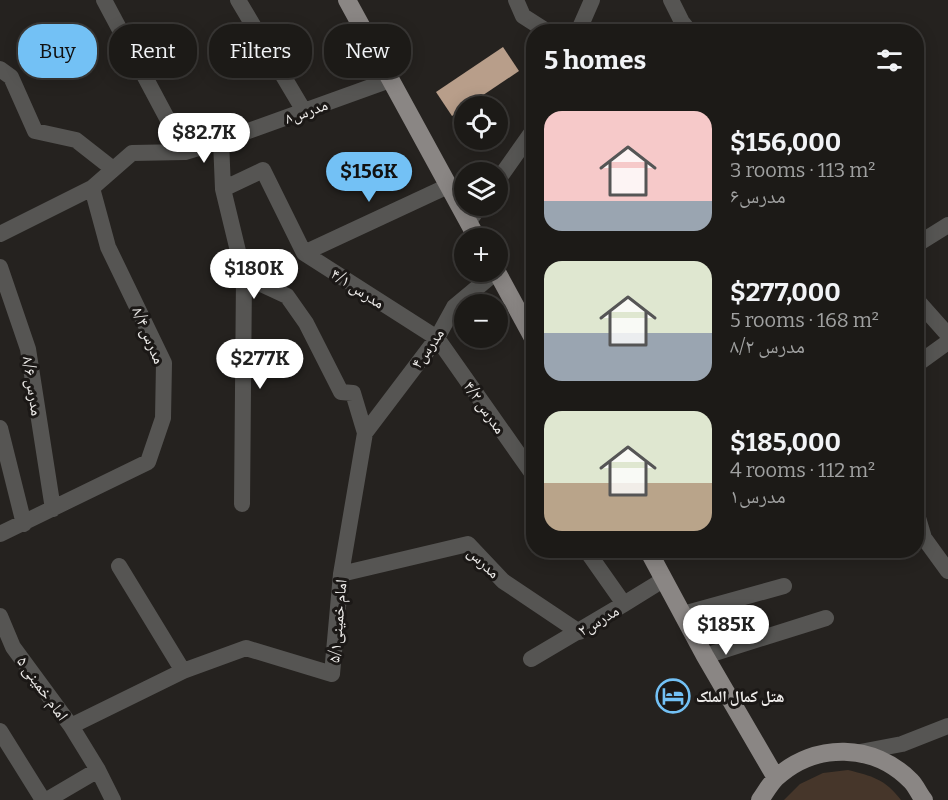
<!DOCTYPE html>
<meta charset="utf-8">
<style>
:root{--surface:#1c1a17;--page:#252320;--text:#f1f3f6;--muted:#a0a1a1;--line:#3a3836;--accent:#73c1f5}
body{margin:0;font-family:Bitter,"Noto Naskh Arabic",serif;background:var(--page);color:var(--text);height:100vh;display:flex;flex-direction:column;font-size:22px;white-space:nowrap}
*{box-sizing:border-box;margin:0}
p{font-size:20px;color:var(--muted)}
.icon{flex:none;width:33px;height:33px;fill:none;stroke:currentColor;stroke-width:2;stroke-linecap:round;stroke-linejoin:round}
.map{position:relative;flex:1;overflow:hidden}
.panel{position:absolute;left:526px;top:24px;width:398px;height:534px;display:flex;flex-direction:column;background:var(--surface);border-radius:24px;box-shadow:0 3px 15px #0003,0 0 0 2px var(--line)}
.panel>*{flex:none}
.hud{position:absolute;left:18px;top:24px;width:418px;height:54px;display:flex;gap:12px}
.buttons{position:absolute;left:454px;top:96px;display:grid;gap:12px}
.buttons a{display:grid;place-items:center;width:54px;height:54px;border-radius:50%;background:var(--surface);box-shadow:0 3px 15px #0003,0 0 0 2px var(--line);font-size:30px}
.price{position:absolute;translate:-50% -51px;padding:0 14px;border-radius:21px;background:#fff;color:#222;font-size:20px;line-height:39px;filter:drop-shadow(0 2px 3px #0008)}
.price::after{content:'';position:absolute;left:50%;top:36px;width:18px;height:14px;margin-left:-9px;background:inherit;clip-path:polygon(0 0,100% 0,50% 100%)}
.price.on{background:var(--accent);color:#111}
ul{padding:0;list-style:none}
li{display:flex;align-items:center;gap:18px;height:150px;padding:0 18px}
li span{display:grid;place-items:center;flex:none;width:168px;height:120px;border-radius:18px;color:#555}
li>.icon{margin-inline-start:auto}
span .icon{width:72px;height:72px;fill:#fffc;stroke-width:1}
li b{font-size:26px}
h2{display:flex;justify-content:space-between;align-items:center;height:72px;padding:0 18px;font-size:26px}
.chip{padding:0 21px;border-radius:24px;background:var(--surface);box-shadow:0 3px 15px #0003,0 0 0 2px var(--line);font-size:21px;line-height:54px}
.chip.on{background:var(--accent);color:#111}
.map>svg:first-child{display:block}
.green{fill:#46362a}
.building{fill:#b89e8a}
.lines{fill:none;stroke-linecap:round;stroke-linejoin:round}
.minor{stroke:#565553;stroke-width:16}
.major{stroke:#8a8684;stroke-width:18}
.labels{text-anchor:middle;stroke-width:6;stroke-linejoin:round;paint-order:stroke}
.street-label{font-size:16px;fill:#edebe9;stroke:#1b1816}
.poi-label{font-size:16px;font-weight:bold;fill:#edebe9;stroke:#1b1816;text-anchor:start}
</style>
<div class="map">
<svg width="948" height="800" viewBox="0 0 948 800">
<rect width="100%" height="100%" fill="#25221f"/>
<path class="green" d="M848 770C872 776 885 779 901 800H784L800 784 823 773Z"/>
<path class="building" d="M503 47 519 71 452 116 436 92Z"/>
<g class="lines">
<path class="minor" d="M104 0 185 152
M238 0 304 111
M516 0 523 16 548 32
M671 0 682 22 690 32
M578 32 592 0
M0 69 11 77 35 131 76 140 113 169
M498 180 534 129
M92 188 132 153 185 152 221 141 390 80
M223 189 263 170 304 253 437 338 534 476
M468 223 480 206
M0 234 92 188 108 247 164 363 163 418 148 462 0 534
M916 245 948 225
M304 253 448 186
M0 267 28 349 53 509
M916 299 948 335
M916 365 948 342
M0 428 24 524
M365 433 437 338 454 307 496 272
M242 504 244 276
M916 511 924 538 948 571
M586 550 624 604
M119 566 183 671
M341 574 468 544 503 581 579 632
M683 614 784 586
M0 616 13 647 71 726 98 770 113 800
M705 656 826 618
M531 659 624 604 663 580
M71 726 183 671 246 648 332 674 341 574 365 433 353 393 341 392 306 323 287 296 244 276 223 189 221 141
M0 731 43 800
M860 752 902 744 948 726
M47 800 98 770"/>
<path class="major" d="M347 0 477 238
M497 272 534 340
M648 550 705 656 776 778
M760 800C765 793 770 784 776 778 815 742 874 743 911 781 916 786 919 794 924 800"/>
</g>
<defs>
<g id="hotel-ring" transform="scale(1.725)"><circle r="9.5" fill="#1b1816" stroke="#73c1f5" stroke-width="1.5"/><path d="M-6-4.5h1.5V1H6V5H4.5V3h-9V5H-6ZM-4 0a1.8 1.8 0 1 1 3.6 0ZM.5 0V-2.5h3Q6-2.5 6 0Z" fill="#73c1f5"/></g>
</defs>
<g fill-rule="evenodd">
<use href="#hotel-ring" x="673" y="696"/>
</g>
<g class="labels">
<g class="street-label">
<text transform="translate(306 111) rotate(-20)" y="6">مدرس۸</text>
<text transform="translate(358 288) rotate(33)" y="6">مدرس ۴/۱</text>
<text transform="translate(149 335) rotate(67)" y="6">مدرس ۸/۴</text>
<text transform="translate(427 348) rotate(-55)" y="6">مدرس۴</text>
<text transform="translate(33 386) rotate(81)" y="6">مدرس ۸/۶</text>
<text transform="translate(485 407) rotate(55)" y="6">مدرس ۴/۲</text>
<text transform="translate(484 562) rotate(44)" y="6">مدرس</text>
<text transform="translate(598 620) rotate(-31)" y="6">مدرس۲</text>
<text transform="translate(337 621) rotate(-85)" y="6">امام خمینی۵/۱</text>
<text transform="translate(43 688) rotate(54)" y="6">امام خمینی ۵</text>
</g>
<g class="poi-label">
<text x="696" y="702">هتل کمال الملک</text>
</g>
</g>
</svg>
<div class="buttons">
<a><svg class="icon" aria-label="locate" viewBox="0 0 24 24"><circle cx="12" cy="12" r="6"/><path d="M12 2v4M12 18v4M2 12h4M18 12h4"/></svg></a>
<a><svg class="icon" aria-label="layers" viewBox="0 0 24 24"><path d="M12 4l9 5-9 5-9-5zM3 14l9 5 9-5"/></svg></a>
<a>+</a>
<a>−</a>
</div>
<b class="price" style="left:204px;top:164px">$82.7K</b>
<b class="price on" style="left:369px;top:203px">$156K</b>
<b class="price" style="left:254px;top:300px">$180K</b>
<b class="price" style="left:260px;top:390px">$277K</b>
<b class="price" style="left:726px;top:656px">$185K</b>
<div class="hud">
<a class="chip on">Buy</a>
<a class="chip">Rent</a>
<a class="chip">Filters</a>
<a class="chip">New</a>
</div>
<section class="panel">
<h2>5 homes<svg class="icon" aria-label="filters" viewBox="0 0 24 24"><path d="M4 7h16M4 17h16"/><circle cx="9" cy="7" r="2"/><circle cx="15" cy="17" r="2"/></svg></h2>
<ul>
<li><span style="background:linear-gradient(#f6c9c9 75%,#9aa5b1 0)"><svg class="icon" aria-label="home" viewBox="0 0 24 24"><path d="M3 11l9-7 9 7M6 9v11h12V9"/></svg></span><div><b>$156,000</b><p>3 rooms · 113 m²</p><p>مدرس۶</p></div></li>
<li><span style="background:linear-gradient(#dfe7d0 60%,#9aa5b1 0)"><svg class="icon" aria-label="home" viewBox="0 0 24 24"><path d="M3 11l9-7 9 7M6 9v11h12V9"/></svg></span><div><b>$277,000</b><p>5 rooms · 168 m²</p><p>مدرس ۸/۲</p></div></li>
<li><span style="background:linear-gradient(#dfe7d0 60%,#b9a48a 0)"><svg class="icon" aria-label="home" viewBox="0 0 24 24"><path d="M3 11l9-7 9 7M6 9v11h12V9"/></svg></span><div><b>$185,000</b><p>4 rooms · 112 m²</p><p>مدرس۱</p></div></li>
</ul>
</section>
</div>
